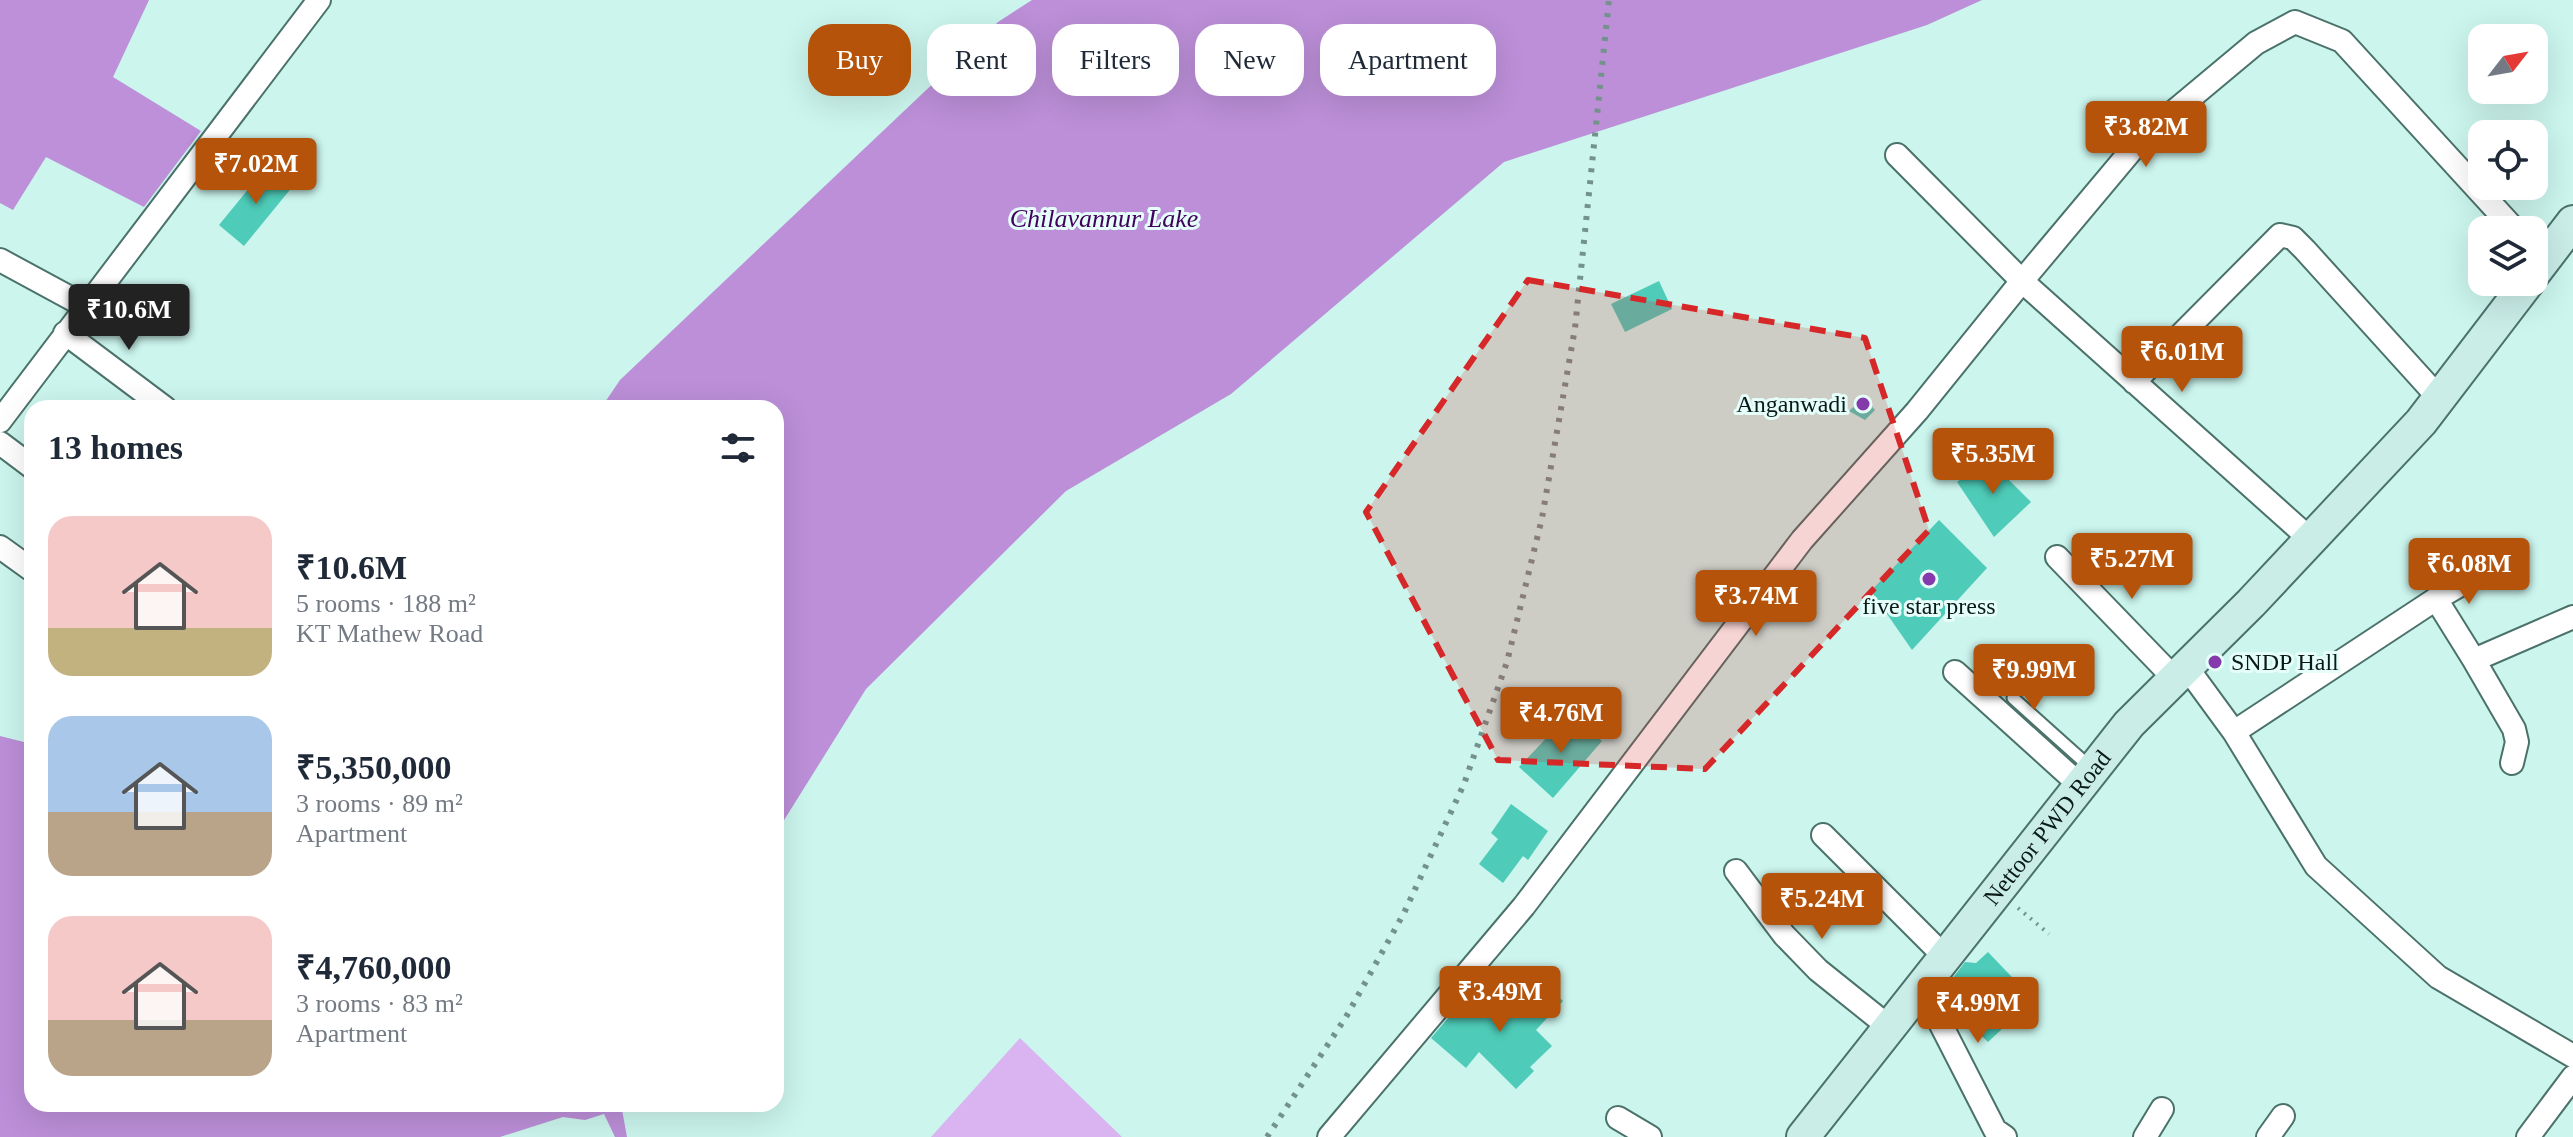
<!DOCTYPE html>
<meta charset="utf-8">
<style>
:root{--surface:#fff;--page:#f6f6f7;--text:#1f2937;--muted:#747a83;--accent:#b45309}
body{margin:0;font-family:"Times New Roman",serif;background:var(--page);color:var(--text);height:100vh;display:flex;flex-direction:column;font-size:30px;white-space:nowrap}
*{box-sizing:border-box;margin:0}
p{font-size:26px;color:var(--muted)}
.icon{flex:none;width:44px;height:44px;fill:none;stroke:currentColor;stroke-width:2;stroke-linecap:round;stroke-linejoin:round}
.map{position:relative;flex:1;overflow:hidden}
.drawer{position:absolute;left:24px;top:400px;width:760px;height:712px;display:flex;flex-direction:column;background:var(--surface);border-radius:24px;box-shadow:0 8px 32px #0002}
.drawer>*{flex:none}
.guide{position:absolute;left:808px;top:24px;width:760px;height:72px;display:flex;gap:16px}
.needle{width:52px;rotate:59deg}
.tools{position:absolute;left:2468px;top:24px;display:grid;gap:16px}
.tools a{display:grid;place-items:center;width:80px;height:80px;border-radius:16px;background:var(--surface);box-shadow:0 8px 32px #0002;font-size:40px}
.price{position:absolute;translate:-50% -68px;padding:0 18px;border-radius:8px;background:var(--accent);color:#fff;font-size:26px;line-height:52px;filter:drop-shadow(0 2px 4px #0008)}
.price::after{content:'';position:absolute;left:50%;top:48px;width:24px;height:18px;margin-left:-12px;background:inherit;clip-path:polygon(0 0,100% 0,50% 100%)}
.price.active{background:#222;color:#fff}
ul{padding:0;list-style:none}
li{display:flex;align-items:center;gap:24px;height:200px;padding:0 24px}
li span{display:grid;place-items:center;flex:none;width:224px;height:160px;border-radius:24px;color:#555}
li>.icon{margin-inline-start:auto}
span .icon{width:96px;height:96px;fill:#fffc;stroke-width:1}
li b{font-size:34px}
h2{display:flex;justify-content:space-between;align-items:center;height:96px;padding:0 24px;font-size:34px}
.pill{padding:0 28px;border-radius:24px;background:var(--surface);box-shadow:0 8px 32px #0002;font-size:28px;line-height:72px}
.pill.active{background:var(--accent);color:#fff}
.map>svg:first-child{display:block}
.green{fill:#d9b4f1}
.forest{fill:#bd90d9}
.water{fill:#bc8fd8}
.building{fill:#4eccb9}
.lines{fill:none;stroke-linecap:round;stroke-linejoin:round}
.lane-casing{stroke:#4b726a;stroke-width:15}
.street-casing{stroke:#4b726a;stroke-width:26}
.secondary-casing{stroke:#4b726a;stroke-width:36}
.path{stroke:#75938d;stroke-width:4;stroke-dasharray:2 6;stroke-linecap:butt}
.lane{stroke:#fff;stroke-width:11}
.street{stroke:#fff;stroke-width:22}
.secondary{stroke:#caede8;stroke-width:32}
.rail{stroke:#74928c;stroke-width:6;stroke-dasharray:4 8;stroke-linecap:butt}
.marked{fill:#d62828;fill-opacity:0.2;stroke:#d62828;stroke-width:6;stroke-dasharray:16 10;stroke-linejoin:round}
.poi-dot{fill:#853aac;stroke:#e5fef9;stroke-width:3}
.labels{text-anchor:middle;stroke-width:6;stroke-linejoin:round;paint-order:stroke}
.poi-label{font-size:24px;fill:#0a1a17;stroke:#e5fef9;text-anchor:end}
.street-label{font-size:24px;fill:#0a1a17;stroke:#e5fef9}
.water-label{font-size:26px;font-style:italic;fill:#43015e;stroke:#e5fef9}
</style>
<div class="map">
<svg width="2573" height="1137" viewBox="0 0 2573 1137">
<rect width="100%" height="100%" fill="#cbf5ed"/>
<path class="green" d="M1020 1038 1122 1137H931Z"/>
<path class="forest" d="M0 0H149L113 77 201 131 144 207 46 157 13 210 0 203Z"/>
<path class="water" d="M1032 0H1982L1927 25 1504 162 1231 394 1066 491 866 689 776 833V408H601L620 380 998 22Z
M0 736 32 744V1104H621L627 1137H615L604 1114 585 1120 563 1117 500 1137H0Z"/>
<path class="building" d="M268 165 293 186 244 246 219 225Z
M1659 281 1672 309 1625 332 1611 304Z
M1864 398 1875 410 1865 420 1849 411Z
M1987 458 2031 502 1994 537 1957 482Z
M1939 520 1987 568 1912 650 1871 591Z
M1569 714 1602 741 1553 798 1519 767Z
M1511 804 1548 831 1528 860 1523 856 1503 883 1479 864 1498 839 1491 833Z
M1988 952 2030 996 2018 1014 1988 1042 1939 996 1965 962 1976 963Z
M1543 983 1563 1001 1536 1030 1552 1046 1530 1067 1534 1071 1516 1089 1479 1052 1466 1068 1431 1038 1454 1011 1458 1015 1481 989 1513 1016Z"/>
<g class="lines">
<g class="lane-casing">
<path id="lane" d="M2013 698 2090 767"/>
</g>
<g class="street-casing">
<path id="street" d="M0 260 85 306
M65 333 165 408
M2134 382 2280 235 2293 238 2305 250 2439 398
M0 421 319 0
M0 443 32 467
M2310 539 2022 281 2141 139 2256 43 2295 22 2342 41 2515 230
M0 547 32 570
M2057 557 2173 677
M2436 599 2479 574
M2474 660 2514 729 2517 742 2512 763
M2185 665 2234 732 2436 599 2474 660 2573 617
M1955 672 2081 786
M2234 732 2316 866 2438 977 2573 1056
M1823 835 1945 957
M1736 871 1784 935 1818 970 1889 1027
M1915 995 1933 1009 1995 1130 2005 1137
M1618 1118 1650 1137
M1329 1137 1524 906 1802 540 1917 411 2022 281 1897 155
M2145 1137 2162 1109
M2268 1137 2283 1116
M2528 1137 2573 1077"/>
</g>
<g class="secondary-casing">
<g id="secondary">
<path d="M2534 273 2573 222"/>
<path id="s1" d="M1803 1137 2129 724 2251 603 2421 422 2528 282"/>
</g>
</g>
<path class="path" d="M2018 908 2049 934"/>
<use href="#lane" class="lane"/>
<use href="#street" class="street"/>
<use href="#secondary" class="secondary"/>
<path class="rail" d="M1267 1137 1346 1017 1404 913 1464 784 1507 662 1542 518 1575 328 1609 0"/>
</g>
<path class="marked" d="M1528 280 1865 338 1929 530 1705 769 1498 760 1366 512Z"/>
<g class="poi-dot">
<circle cx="1863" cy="404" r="8"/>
<circle cx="1929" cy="579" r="8"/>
<circle cx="2215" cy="662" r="8"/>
</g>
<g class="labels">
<g class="poi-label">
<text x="1847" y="412">Anganwadi</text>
<text x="1929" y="614" text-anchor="middle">five star press</text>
<text x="2231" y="670" text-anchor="start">SNDP Hall</text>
</g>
<g class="street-label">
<text dy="8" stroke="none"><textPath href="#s1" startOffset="394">Nettoor PWD Road</textPath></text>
</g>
<g class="water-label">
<text x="1104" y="227">Chilavannur Lake</text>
</g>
</g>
</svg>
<div class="tools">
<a><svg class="needle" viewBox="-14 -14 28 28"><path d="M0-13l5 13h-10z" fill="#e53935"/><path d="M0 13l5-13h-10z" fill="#747a83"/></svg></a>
<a><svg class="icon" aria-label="locate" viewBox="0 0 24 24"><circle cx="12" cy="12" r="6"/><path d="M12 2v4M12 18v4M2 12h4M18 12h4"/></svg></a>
<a><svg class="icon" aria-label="layers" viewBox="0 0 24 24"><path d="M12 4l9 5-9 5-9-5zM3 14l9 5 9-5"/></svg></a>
</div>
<b class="price" style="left:2146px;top:169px">₹3.82M</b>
<b class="price" style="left:256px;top:206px">₹7.02M</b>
<b class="price active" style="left:129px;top:352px">₹10.6M</b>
<b class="price" style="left:2182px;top:394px">₹6.01M</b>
<b class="price" style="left:1993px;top:496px">₹5.35M</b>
<b class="price" style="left:2132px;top:601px">₹5.27M</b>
<b class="price" style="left:2469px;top:606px">₹6.08M</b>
<b class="price" style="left:1756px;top:638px">₹3.74M</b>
<b class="price" style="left:2034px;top:712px">₹9.99M</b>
<b class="price" style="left:1561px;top:755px">₹4.76M</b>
<b class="price" style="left:1822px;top:941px">₹5.24M</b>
<b class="price" style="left:1500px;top:1034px">₹3.49M</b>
<b class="price" style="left:1978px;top:1045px">₹4.99M</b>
<div class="guide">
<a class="pill active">Buy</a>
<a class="pill">Rent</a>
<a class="pill">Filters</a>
<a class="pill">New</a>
<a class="pill">Apartment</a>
</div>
<section class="drawer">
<h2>13 homes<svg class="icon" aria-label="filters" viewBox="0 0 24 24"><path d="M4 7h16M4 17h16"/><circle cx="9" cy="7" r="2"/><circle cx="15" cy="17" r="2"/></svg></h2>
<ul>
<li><span style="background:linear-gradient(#f6c9c9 70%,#c2b280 0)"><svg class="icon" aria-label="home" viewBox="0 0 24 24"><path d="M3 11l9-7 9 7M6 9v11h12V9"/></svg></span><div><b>₹10.6M</b><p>5 rooms · 188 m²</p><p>KT Mathew Road</p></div></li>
<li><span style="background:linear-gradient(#a9c7e8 60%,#b9a48a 0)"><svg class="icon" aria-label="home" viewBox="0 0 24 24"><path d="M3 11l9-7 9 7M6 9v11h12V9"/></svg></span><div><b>₹5,350,000</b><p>3 rooms · 89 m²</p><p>Apartment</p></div></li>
<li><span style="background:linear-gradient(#f6c9c9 65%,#b9a48a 0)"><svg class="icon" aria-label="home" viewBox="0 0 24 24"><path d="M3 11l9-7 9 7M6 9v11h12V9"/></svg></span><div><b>₹4,760,000</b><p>3 rooms · 83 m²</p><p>Apartment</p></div></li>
</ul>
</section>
</div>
